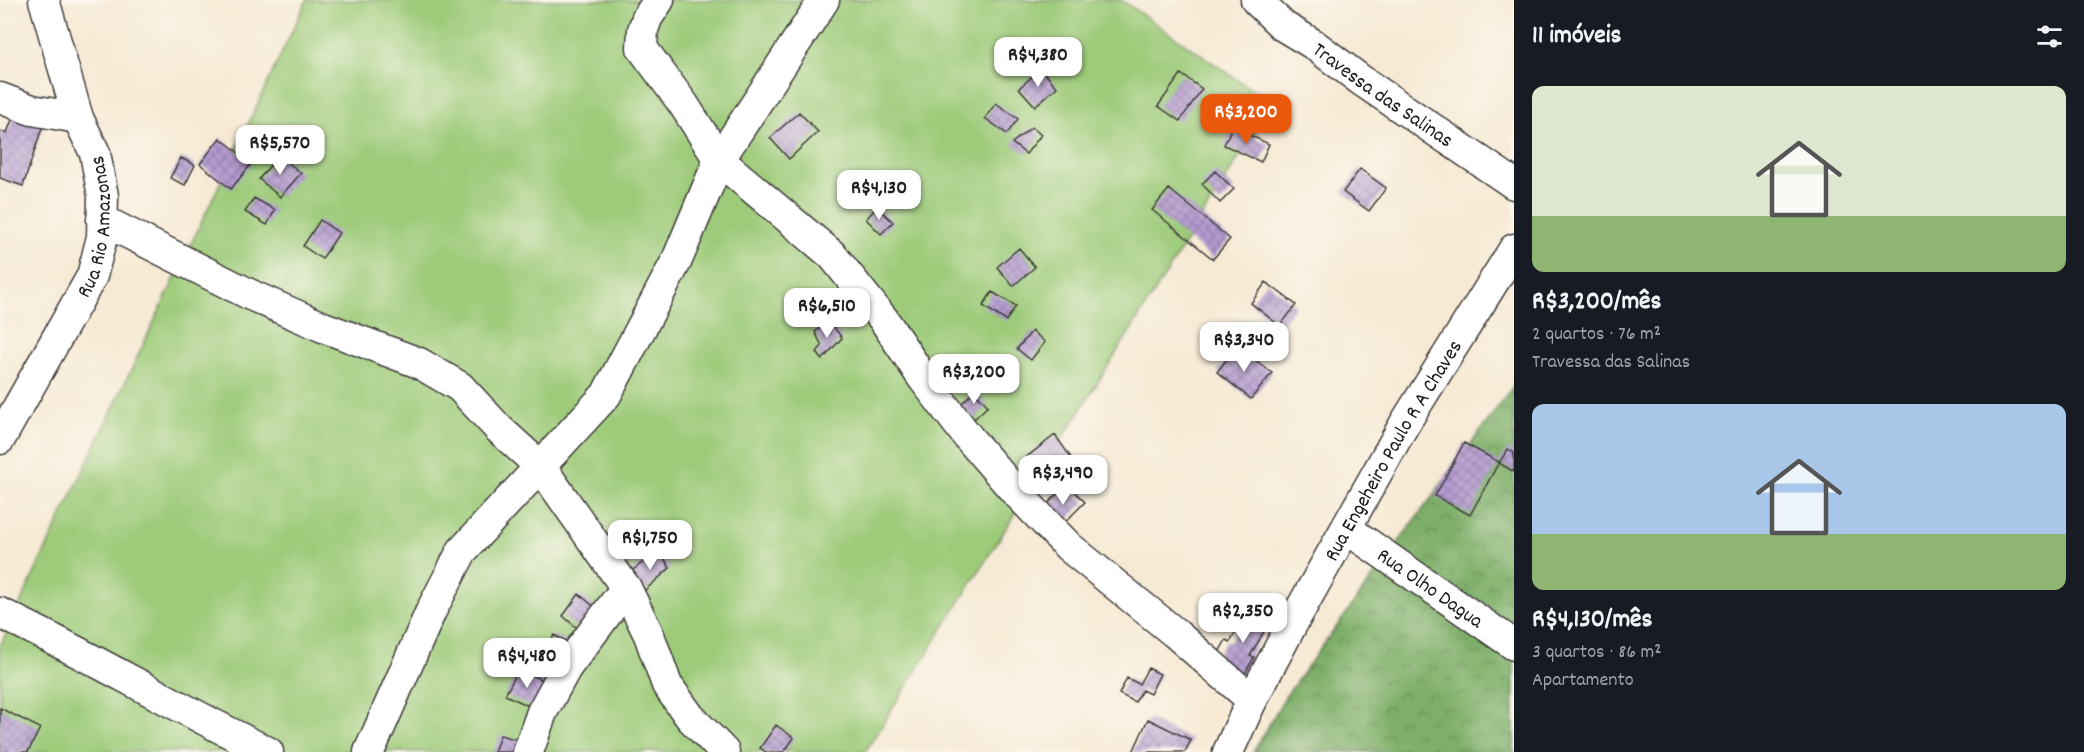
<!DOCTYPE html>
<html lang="pt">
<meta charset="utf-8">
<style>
:root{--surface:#171b24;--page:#242831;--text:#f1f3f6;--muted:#9ea1a6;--accent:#ea580c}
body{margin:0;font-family:Dekko,sans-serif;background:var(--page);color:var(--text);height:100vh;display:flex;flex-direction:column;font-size:22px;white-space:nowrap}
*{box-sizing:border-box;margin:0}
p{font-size:20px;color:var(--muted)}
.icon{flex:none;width:33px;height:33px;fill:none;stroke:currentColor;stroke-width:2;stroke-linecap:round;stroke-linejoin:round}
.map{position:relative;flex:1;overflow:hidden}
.drawer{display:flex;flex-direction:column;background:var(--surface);width:570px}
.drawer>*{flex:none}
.price{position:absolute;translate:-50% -51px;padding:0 14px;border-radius:12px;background:#fff;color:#222;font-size:20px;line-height:39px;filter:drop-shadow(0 2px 3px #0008)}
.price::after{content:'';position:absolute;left:50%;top:36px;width:18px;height:14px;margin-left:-9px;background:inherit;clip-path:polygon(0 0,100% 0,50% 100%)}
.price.active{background:var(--accent);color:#fff}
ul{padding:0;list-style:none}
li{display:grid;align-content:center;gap:12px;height:318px;padding:0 18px}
li span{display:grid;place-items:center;height:186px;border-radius:12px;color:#555}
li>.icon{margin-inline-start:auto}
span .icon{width:108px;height:108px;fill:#fffc;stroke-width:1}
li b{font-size:26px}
h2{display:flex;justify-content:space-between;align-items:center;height:72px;padding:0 18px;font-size:26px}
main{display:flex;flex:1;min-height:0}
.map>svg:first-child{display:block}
.grass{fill:#9dcb79;stroke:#5c744a;stroke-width:1.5}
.forest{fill:url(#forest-crowns);stroke:#4d6642;stroke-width:1.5}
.building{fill:url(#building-cross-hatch)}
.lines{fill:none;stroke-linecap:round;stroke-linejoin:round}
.minor-casing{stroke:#3d3b38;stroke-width:33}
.minor{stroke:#fff;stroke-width:30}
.labels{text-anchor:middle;stroke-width:5;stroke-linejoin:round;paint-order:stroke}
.street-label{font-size:21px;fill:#1c1c1c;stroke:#fbf7ec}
</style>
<main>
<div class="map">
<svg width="1514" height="752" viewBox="0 0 1514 752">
<defs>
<pattern id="forest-crowns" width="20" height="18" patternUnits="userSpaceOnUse" patternTransform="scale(1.5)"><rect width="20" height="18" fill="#7eaf69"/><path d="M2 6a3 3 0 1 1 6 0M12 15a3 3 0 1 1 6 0" fill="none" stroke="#668e56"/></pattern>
<pattern id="building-cross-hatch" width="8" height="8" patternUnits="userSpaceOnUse" patternTransform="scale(1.5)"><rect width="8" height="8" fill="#b59bd1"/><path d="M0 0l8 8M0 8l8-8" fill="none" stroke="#927ea9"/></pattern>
</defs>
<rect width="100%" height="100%" fill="#fbf7ec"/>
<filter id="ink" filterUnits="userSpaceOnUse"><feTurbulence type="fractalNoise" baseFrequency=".0167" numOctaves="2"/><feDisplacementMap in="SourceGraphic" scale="12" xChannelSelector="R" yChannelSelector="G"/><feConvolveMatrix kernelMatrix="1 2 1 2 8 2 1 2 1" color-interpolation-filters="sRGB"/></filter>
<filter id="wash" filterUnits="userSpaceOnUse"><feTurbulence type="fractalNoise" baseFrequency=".008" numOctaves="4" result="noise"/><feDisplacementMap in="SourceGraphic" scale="24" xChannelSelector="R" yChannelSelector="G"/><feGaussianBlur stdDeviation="1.35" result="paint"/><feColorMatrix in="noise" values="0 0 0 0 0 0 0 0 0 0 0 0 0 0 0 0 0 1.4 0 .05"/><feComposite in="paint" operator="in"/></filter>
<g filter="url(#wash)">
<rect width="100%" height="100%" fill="#f7ead5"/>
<path class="grass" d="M307 0H1121L1273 104 865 752H0V646Z"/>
<path class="forest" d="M1514 385V752H1253L1285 697Z"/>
<g id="blocks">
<path class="building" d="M1041 69 1057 87 1035 106 1019 88Z
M1181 74 1202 89 1180 121 1158 106Z
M996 103 1018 119 1007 134 985 118Z
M799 112 818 132 789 159 770 138Z
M13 117 43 125 23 186 0 178V131L7 133Z
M1032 127 1041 135 1026 154 1012 143Z
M1232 127 1269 144 1261 162 1224 145Z
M220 138 252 163 231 189 200 164Z
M279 155 301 173 280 197 259 179Z
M181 158 195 165 185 185 170 178Z
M1360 169 1386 188 1369 211 1343 192Z
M1215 171 1234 189 1220 203 1202 184Z
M1169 189 1230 239 1213 259 1152 210Z
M254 198 275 210 267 225 245 212Z
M877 207 893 222 881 234 866 219Z
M320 220 339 233 322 259 303 246Z
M1019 248 1035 267 1013 286 997 267Z
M1266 282 1296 305 1280 326 1251 303Z
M992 292 1016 306 1006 321 983 306Z
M829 321 842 338 822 360 817 352 822 346 815 332Z
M1032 331 1045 342 1031 360 1017 349Z
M1237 346 1272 373 1251 399 1217 372Z
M974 391 988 406 974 419 960 405Z
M1055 435 1072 459 1041 482 1024 459Z
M1464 443 1499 462 1470 515 1435 496Z
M1508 449 1514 453V472L1499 463Z
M1067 484 1085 502 1058 529 1041 511Z
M659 550 670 568 644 591 629 573Z
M579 594 598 610 584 634 563 616Z
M1249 608 1270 621 1250 656 1254 657 1243 677 1214 661 1226 640 1230 642Z
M554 635 572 644 557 676 539 668Z
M1148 668 1160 674 1150 694 1142 690 1135 702 1119 694 1127 678 1139 684Z
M519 669 549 683 536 709 505 695Z
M0 708 40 728 28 752H0Z
M1148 719 1191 740 1185 752H1133Z
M776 725 794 738 784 752H766L760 748Z
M500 735 522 741 518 752H494Z"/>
</g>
</g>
<g filter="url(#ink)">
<use href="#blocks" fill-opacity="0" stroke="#3d3b38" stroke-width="1.5"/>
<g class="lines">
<g class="minor-casing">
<g id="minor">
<path d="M659 0 647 18 643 30 642 48 684 105 719 160 832 255 884 320 922 377 968 437 1012 488 1069 547 1175 633 1252 700"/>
<path id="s1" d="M1256 0 1283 26 1313 44 1362 81 1514 184"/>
<path d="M0 98 32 110 78 118"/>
<path d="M102 220 253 296 323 327 419 363 460 387 499 429 541 467 626 588 649 635 667 685 690 717 724 752"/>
<path id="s2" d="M0 439 92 276 102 237 103 196 95 153 78 118 44 0"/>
<path id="s3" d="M1347 529 1514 645"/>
<path d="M0 613C91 656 177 708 268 752"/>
<path d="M369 752 431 611 462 551 606 395 677 260 719 160 824 0"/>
<path d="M528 752 542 712 566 668 626 588"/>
<path id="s4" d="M1228 752 1252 700 1290 628 1405 423 1514 249"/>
</g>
</g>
<use href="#minor" class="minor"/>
</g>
</g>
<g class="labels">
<g class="street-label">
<text dy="7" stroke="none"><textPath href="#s1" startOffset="159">Travessa das Salinas</textPath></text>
<text dy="7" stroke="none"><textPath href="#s2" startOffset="237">Rua Rio Amazonas</textPath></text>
<text dy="7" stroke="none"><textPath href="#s4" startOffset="344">Rua Engeheiro Paulo R A Chaves</textPath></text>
<text dy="7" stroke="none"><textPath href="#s3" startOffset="102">Rua Olho Dagua</textPath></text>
</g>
</g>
</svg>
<b class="price" style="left:1038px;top:88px">R$4,380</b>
<b class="price active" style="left:1246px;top:145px">R$3,200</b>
<b class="price" style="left:280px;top:176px">R$5,570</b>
<b class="price" style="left:879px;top:221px">R$4,130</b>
<b class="price" style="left:827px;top:339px">R$6,510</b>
<b class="price" style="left:1244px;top:373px">R$3,340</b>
<b class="price" style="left:974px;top:405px">R$3,200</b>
<b class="price" style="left:1063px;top:506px">R$3,490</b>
<b class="price" style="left:650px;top:571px">R$1,750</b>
<b class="price" style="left:1243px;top:644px">R$2,350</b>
<b class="price" style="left:527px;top:689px">R$4,480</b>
</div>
<section class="drawer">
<h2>11 imóveis<svg class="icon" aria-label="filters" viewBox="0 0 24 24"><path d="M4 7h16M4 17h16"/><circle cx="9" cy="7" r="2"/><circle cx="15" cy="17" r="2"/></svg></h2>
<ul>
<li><span style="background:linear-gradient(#dfe7d0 70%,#8fb573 0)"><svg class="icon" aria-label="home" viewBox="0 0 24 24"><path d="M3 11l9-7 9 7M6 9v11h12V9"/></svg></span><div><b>R$3,200/mês</b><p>2 quartos · 76 m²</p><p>Travessa das Salinas</p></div></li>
<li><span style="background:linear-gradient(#a9c7e8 70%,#8fb573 0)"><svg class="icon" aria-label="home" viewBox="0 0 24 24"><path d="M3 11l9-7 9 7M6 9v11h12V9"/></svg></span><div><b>R$4,130/mês</b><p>3 quartos · 86 m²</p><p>Apartamento</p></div></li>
</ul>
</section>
</main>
